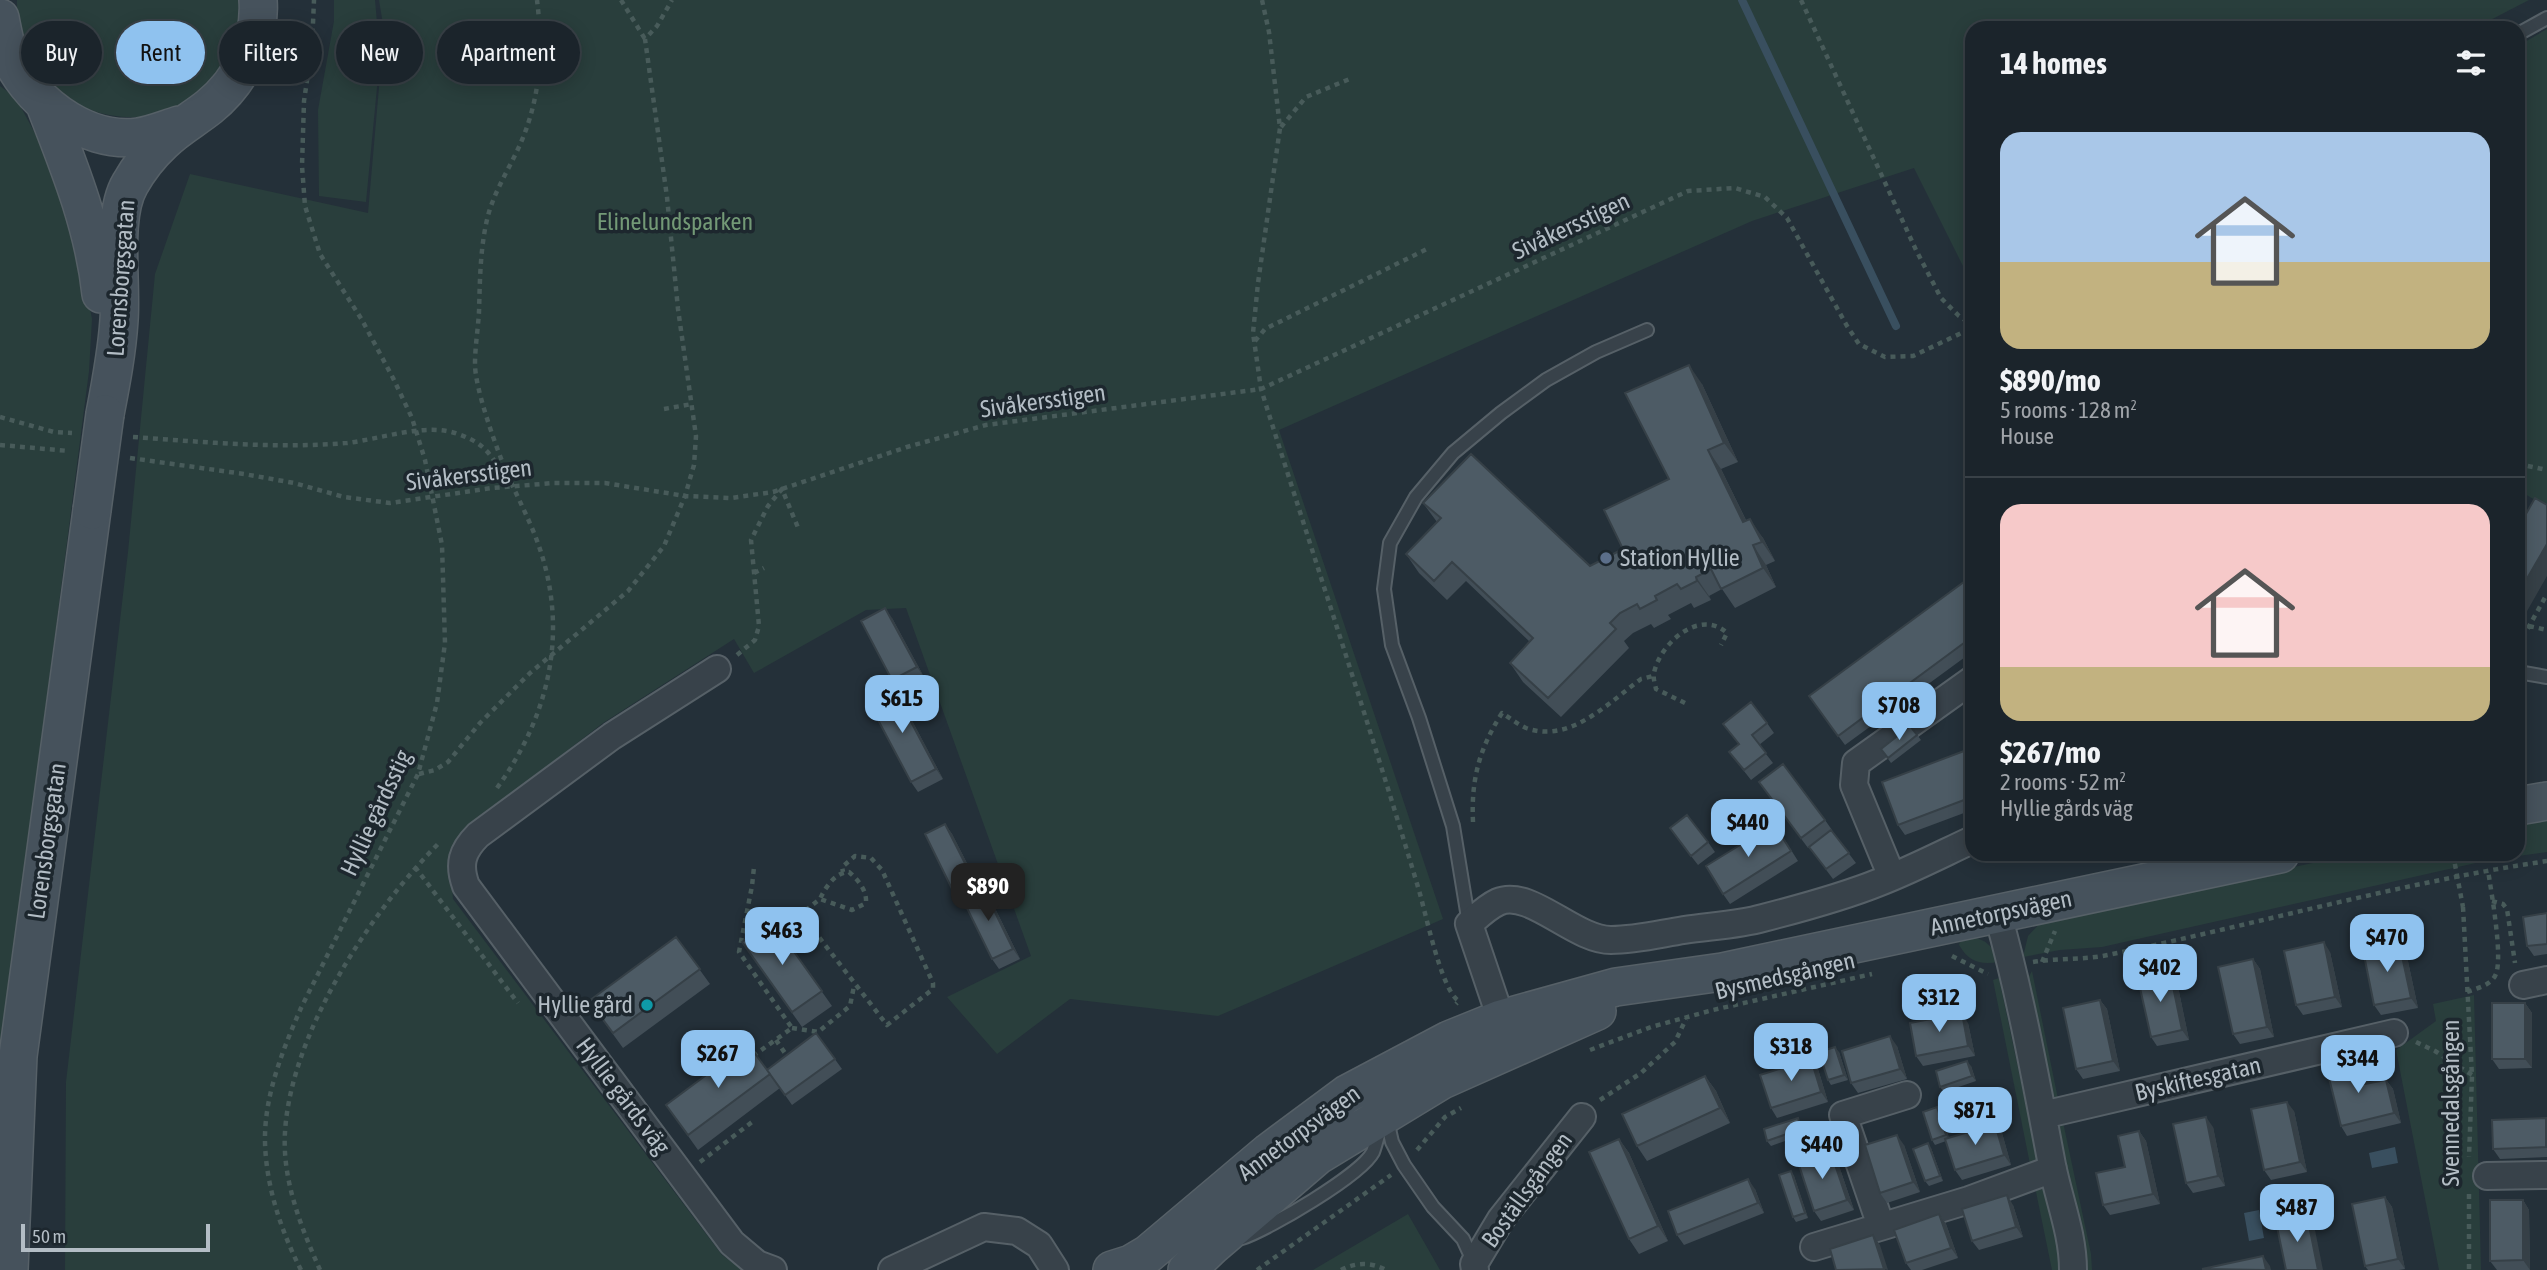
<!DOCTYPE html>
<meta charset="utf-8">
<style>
:root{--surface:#1b242b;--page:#242c33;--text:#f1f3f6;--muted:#a0a4a9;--line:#394147;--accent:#8fc2ef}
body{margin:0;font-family:"Asap Condensed",sans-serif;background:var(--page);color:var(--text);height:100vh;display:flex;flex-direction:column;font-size:26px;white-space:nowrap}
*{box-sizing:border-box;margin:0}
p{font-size:23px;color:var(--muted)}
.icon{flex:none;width:38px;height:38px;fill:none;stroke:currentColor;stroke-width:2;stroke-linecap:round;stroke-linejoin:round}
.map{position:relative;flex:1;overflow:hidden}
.side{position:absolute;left:1965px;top:21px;width:560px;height:840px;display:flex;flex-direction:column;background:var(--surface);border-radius:21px;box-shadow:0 4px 18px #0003,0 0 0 2px var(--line)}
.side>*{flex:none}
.guide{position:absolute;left:21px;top:21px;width:665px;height:63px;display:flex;gap:14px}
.scale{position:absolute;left:21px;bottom:18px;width:189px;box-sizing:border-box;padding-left:7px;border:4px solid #b3bdc5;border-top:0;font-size:19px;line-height:24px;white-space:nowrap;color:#b3bdc5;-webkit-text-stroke:5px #1d272e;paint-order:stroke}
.price{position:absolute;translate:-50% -60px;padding:0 16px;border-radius:14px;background:var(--accent);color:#111;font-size:23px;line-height:46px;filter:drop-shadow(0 2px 4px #0008)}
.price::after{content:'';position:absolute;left:50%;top:42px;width:21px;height:16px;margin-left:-10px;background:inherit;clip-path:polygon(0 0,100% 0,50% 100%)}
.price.current{background:#222;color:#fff}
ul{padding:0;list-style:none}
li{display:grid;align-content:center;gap:14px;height:371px;padding:0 35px}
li+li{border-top:2px solid var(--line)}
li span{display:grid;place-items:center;height:217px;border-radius:21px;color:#555}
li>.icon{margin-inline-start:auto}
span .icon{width:126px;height:126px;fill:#fffc;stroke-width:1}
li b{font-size:30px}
h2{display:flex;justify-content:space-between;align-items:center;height:84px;padding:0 35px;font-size:30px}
.pill{padding:0 24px;border-radius:32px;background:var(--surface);box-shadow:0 4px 18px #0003,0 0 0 2px var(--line);font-size:24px;line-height:63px}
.pill.current{background:var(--accent);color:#111}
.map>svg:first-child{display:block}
.green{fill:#293e3c}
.water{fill:#394f5f}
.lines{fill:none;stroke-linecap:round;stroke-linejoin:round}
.stream{stroke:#394f5f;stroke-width:8}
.lane-casing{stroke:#566067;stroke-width:16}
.street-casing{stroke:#566067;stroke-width:30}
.secondary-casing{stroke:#566067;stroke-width:40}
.path{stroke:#485b5a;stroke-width:4.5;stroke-dasharray:5 5;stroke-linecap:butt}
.lane{stroke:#38424a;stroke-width:12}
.street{stroke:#38424a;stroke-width:26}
.secondary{stroke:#46525c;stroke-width:37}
.secondary-bridge-casing{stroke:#566067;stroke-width:40;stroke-linecap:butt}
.path-bridge{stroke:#485b5a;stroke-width:4.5;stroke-dasharray:5 5;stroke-linecap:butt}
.secondary-bridge{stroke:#46525c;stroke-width:37}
.wall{fill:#424e57}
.shaded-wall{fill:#364047}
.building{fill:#4d5b65;stroke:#364047;stroke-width:2}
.service-dot{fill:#5c6f8a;stroke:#1d272e;stroke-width:2.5}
.culture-dot{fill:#0f9aa8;stroke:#1d272e;stroke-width:2.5}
.labels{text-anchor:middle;stroke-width:7;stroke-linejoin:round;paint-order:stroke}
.park-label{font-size:24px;fill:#739976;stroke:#1d272e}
.street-label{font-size:24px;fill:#b3bdc5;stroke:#1d272e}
.poi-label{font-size:24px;fill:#b3bdc5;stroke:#1d272e;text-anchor:start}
</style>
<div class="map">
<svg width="2547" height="1270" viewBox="0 0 2547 1270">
<rect width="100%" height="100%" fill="#243039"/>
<path class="green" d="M17 0H241C240 10 241 22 239 32 208 162 15 137 17 0Z
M334 0H375L380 56 366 202 319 196 318 110 334 21Z
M379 0H2529L2475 28H1972V284L1914 168 1752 221 1279 430 1443 919 1218 1016 1070 999 997 1054 947 997 1031 956 906 608 866 610 754 673 734 639 603 723 463 831 450 858 453 899 722 1255 743 1270H65L66 1082 128 552 155 274 190 174 368 213 384 30Z
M2547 29V507L2518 490V46Z
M0 86 16 98 37 137 75 227 92 319 89 371 0 1062Z
M2547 817V852L2489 860 2102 947 2060 950 2023 957 2028 936 2041 922 2354 854H2518V822Z
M1970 937C1987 939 1993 947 1999 962 1980 965 1969 962 1959 945L1961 939Z
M2032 971 2058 1099 2050 1094 2027 980Z
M1999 978 2038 1162 2030 1164 1993 980Z
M2474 995 2481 1270H2439L2396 1050 2436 1021 2433 1004Z
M2063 1122 2091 1254 2092 1270H2083L2055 1131Z
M2041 1185 2045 1189 2060 1252V1270H2052L2035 1187Z
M1408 1214 1440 1270H1313Z"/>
<path class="water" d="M2395 1147 2398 1163 2372 1168 2369 1153Z
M2259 1210 2264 1238 2249 1241 2244 1213Z"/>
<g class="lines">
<path class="stream" d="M1742 0 1896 326"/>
<g class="lane-casing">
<path id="lane" d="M2518 34 2547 18
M2518 672 2547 677
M1469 924 1453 826 1419 718 1392 645 1384 589 1390 543 1416 497 1453 453 1501 413 1546 380 1596 352 1647 330
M1387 1120 1392 1142 1404 1165 1433 1207 1463 1239 1474 1263
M1242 1238C1269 1229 1361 1175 1373 1152 1376 1144 1378 1134 1381 1126"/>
</g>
<g class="street-casing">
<path id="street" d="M717 669 612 736 478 835C462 851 458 864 466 886L732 1243 757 1264 773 1270
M1892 877 1854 785 1856 763 1972 680
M1998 915C2021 997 2036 1081 2052 1165 2059 1200 2073 1234 2073 1270
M2523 985 2547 980
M1510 1035 1501 1019 1469 924C1478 916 1487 907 1498 902 1530 888 1574 940 1611 940 1636 940 1659 934 1684 930 1710 926 1738 925 1763 918 1802 908 1843 897 1880 882 1911 870 1942 854 1972 840
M2043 1115 2394 1033
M2487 1176 2547 1175
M1881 1226 1843 1115 1907 1095
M1814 1247 1969 1200 2053 1169
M892 1270 984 1227 1017 1231 1039 1245 1055 1270
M1475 1270 1474 1264 1501 1219 1582 1117"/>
</g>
<g class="secondary-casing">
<path id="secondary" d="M0 18C2 28 4 39 7 49 25 99 84 144 138 137 152 135 166 129 179 125
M44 102C69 166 94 227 101 294
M105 414C111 383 117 352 119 320 122 282 111 216 130 184 139 168 150 154 163 142 177 128 194 119 209 107 241 81 261 41 258 0
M2518 806 2547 801
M9 1270 18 1056 92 510
M1112 1270 1131 1264 1148 1254 1269 1152 1347 1094 1449 1040 1501 1019 1616 987 1722 972 2280 854
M1187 1270 1212 1246 1317 1156 1442 1080 1597 1011"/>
</g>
<path class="path" d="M621 0 645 39
M1262 0 1269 32 1280 128 1258 283 1253 333 1261 389C1313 555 1368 720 1418 887 1425 909 1441 991 1459 1001L1456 1004
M1801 0 1916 250 1941 298 1959 316 1972 325
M1281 127 1306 97 1352 78
M1255 341 1265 329 1429 248
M664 409 692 404
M0 417 54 432 72 433
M133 437C204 442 276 449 347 443 381 439 427 422 458 434 487 444 491 456 507 480
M0 445 69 451
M130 458 244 474 294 483 344 497 390 503 492 488 554 483H605L685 496 731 498 773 492 907 447 986 425 1261 389 1688 191 1735 188 1765 197 1787 218 1847 326 1859 344 1885 357 1913 356 1972 328
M2518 464 2547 470
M754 573 764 568
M2529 626 2547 630
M2518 646 2547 594
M737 655 755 640 759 626 751 540 768 506 782 489 799 530
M1685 703 1656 689C1655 684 1653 679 1654 673 1660 643 1700 608 1727 633L1721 645
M419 774 435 770 448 762 480 723 530 673 628 591 664 546 685 496 694 465 696 436 678 309 667 197 645 39 657 26 672 0
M497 788C551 713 570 627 536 538 526 512 512 487 502 461 493 438 475 387 475 364 475 347 478 329 479 312 480 279 480 244 489 212 497 186 512 164 522 140 541 94 543 49 537 0
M1473 822C1471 780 1479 749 1502 713 1510 718 1517 724 1526 728 1570 744 1608 703 1641 679L1653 676
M415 867 518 1003
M2492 901 2503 904 2507 909 2515 963
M2463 907 2472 1076 2469 1157
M801 914 887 1025 933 989V983L882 870 871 858 855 856 842 867 843 872
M770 929 801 914 820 899 852 910 866 903C867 890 858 880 849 872 835 872 825 888 820 899
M1952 956 1988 974
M2033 962C2058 958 2084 960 2108 955 2254 925 2399 883 2547 861
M2042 962 2055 931
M2467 992C2477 988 2489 986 2495 976 2504 961 2491 891 2488 870
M792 1028 818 1032 850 1006 854 986
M776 1040 789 1059
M2416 1042 2435 1051 2472 1075
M1590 1050 1651 1027 1713 1010 1872 974
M753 1056 792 1028 739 952 752 886 754 867
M1600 1100 1641 1073 1675 1042 1686 1019
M1417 1150 1445 1117 1461 1108
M700 1162 752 1122
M2469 1194V1270
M301 1270C281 1231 266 1186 265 1142 264 1096 283 1049 301 1008L418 774 437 703 445 643 442 545 425 460 412 418 393 378 362 320 320 254 305 206 302 166 304 101 312 46 314 0
M320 1270C301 1227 282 1180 285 1132 291 1032 371 911 440 842
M1257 1270 1391 1175
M1341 1270C1356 1262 1371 1262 1386 1270"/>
<use href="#lane" class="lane"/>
<use href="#street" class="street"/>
<use href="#secondary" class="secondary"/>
<g class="secondary-bridge-casing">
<path id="secondary-bridge" d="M92 510 105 414"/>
</g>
<path class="path-bridge" d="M2453 854 2463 907"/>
<use href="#secondary-bridge" class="secondary-bridge"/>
</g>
<path class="wall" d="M1702 384 1738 462 1721 469 1746 520 1763 538 1775 561 1766 565 1776 587 1735 608 1722 589 1709 596 1711 600 1694 608 1691 603 1668 615 1671 619 1654 628 1651 624 1633 633 1624 641 1629 648 1561 717 1523 682 1510 663 1530 642 1466 581 1447 600 1419 573 1406 554 1437 522 1423 503 1590 566 1623 549 1669 479Z
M1972 576V652L1845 745 1809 696Z
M892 618 924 677 899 690 892 680Z
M893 688 900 698 943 779 918 792 911 782Z
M1767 723 1774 733 1759 745 1773 763 1751 780 1729 752 1739 744 1723 724Z
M1910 726 1921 740 1891 763 1881 749Z
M1972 748V810L1905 835 1898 825Z
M1759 782 1825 820 1832 830 1808 848Z
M945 824 952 834 980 889 983 888 990 898 1020 959 999 969 992 959 965 904 962 905 955 895Z
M1831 830 1856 863 1833 879 1809 847Z
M1781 834 1798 861 1730 904 1723 894Z
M1677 838 1708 842 1715 852 1698 865Z
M2547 913V954L2534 956 2527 946Z
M772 921 832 1006 802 1027 742 942Z
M676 937 710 984 623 1048 589 1001Z
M2399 942 2406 952 2418 1008 2381 1015 2374 1005Z
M2330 952 2342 1007 2303 1015 2296 1005Z
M2253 959 2260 969 2274 1037 2240 1044 2233 1034Z
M2177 982 2189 1040 2157 1046 2151 1037Z
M2100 1000 2107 1009 2120 1071 2083 1079 2076 1069Z
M2525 1003 2532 1013V1068L2499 1069 2492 1059Z
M1968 1023 1975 1056 1923 1066 1916 1056Z
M816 1033 842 1069 792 1105 780 1088 698 1150 666 1105 767 1070Z
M1897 1046 1907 1079 1858 1093 1851 1083Z
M1839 1052 1848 1080 1831 1085 1828 1080Z
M1811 1059 1818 1069 1828 1102 1777 1118 1771 1108Z
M2359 1062 2366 1072 2369 1084 2386 1080 2393 1089 2401 1123 2347 1136 2341 1126Z
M1971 1066 1976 1081 1944 1092 1940 1087Z
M1705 1076 1716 1091 1730 1123 1647 1161 1637 1146Z
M2294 1111 2307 1172 2271 1180 2264 1170Z
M1940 1112 1949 1138 2002 1133 2011 1165 1962 1180 1955 1170 1946 1141 1935 1145 1932 1140Z
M2546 1118 2547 1121V1157L2500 1159 2493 1149Z
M1801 1123 1805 1134 1771 1146 1767 1141Z
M2213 1127 2225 1186 2193 1193 2186 1183Z
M2139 1131 2146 1141 2160 1204 2110 1215 2103 1205 2125 1167Z
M1619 1139 1629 1153 1668 1241 1639 1254 1629 1239Z
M1904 1145 1920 1192 1887 1203 1880 1193Z
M1931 1148 1943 1181 1929 1186 1925 1181Z
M1830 1150 1837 1160 1854 1210 1821 1221 1814 1211Z
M1791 1171 1794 1176 1808 1218 1796 1222 1793 1217Z
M1755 1189 1764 1213 1684 1245 1677 1235Z
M2385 1197 2392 1207 2405 1269 2399 1270H2368L2365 1266Z
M2523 1200 2529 1210 2530 1270H2497L2490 1261Z
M2013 1205 2023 1237 1979 1250 1972 1241Z
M1939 1214 1946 1224 1958 1258 1922 1270H1911L1906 1263Z"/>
<path class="shaded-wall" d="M1689 365 1702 384 1738 462 1724 443Z
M1708 450 1721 469 1756 541 1743 522Z
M1750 519 1763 538 1775 561 1762 542Z
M2547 544V576L2518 627V594Z
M1753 545 1766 565 1776 587 1763 568Z
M1696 577 1709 596 1711 600 1697 581Z
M885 608 892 618 924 677 917 667Z
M893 688 900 698 943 779 936 769Z
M945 824 952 834 983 894 976 885Z
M983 888 990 898 1020 959 1013 949Z
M2324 942 2330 952 2342 1007 2335 997Z
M2399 942 2406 952 2418 1008 2411 998Z
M2253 959 2260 969 2274 1037 2267 1027Z
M2170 972 2177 982 2189 1040 2182 1030Z
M2100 1000 2107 1009 2120 1071 2113 1061Z
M2525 1003 2532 1013V1068L2525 1059Z
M1962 1013 1968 1023 1975 1056 1968 1046Z
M1890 1036 1897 1046 1907 1079 1900 1069Z
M1835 1047 1839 1052 1848 1080 1844 1075Z
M1811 1059 1818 1069 1828 1102 1821 1092Z
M1967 1061 1971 1066 1976 1081 1972 1076Z
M2359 1062 2366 1072 2371 1094 2364 1084Z
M1705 1076 1716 1091 1730 1123 1720 1108Z
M2386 1080 2393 1089 2401 1123 2394 1113Z
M2287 1102 2294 1111 2307 1172 2300 1162Z
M1937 1107 1940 1112 1950 1140 1946 1135Z
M2206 1117 2213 1127 2225 1186 2218 1176Z
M1995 1124 2002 1133 2011 1165 2004 1155Z
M2139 1131 2146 1141 2160 1204 2153 1194Z
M1897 1135 1904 1145 1920 1192 1913 1182Z
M1619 1139 1629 1153 1668 1241 1658 1226Z
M1928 1143 1931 1148 1943 1181 1940 1176Z
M1830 1150 1837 1160 1854 1210 1847 1200Z
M1791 1171 1794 1176 1808 1218 1805 1213Z
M1748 1179 1755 1189 1764 1213 1758 1203Z
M2007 1195 2013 1205 2023 1237 2016 1227Z
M2385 1197 2392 1207 2405 1269 2398 1259Z
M2523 1200 2529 1210 2530 1270 2523 1260Z
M1939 1214 1946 1224 1958 1258 1951 1248Z
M2307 1215 2314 1225 2323 1270H2318Z
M1873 1235 1880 1245 1888 1270 1884 1269Z
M2263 1256 2270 1266 2271 1270H2266Z"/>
<path class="building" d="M1689 365 1724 443 1708 450 1743 522 1750 519 1762 542 1753 545 1763 568 1721 589 1711 569 1696 577 1697 581 1681 589 1677 584 1655 596 1657 600 1640 609 1637 604 1620 613 1610 623 1616 629 1548 698 1510 663 1533 638 1452 562 1434 581 1406 554 1441 518 1423 503 1471 454 1590 566 1623 549 1604 510 1669 479 1625 393Z
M2535 498 2547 505V544L2518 594V528Z
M1972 576V637L1838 736 1809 696Z
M885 608 917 667 892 680 861 621Z
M893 688 936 769 911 782 868 701Z
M1751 702 1767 723 1752 735 1766 753 1744 770 1729 752 1739 744 1723 724Z
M1910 726 1917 735 1888 758 1881 749Z
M1972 748V797L1898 825 1882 782Z
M1783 764 1825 820 1801 838 1759 782Z
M1687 815 1708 842 1691 856 1670 828Z
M945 824 976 885 955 895 925 834Z
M1774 824 1791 851 1723 894 1706 866Z
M1831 830 1849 853 1826 869 1809 847Z
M983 888 1013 949 992 959 962 898Z
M2547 913V944L2527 946 2523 917Z
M772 921 822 991 792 1012 742 942Z
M676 937 700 969 613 1033 589 1001Z
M2324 942 2335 997 2296 1005 2284 951Z
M2399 942 2411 998 2374 1005 2363 950Z
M2253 959 2267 1027 2233 1034 2218 967Z
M2170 972 2182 1030 2151 1037 2138 979Z
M2100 1000 2113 1061 2076 1069 2063 1008Z
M2492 1003H2525V1059H2492Z
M1962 1013 1968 1046 1916 1056 1910 1023Z
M816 1033 835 1059 785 1095 767 1070Z
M1890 1036 1900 1069 1851 1083 1842 1051Z
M748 1044 770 1074 688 1135 666 1105Z
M1835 1047 1844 1075 1828 1080 1819 1052Z
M1811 1059 1821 1092 1771 1108 1760 1075Z
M1967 1061 1972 1076 1940 1087 1936 1071Z
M2359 1062 2364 1084 2386 1080 2394 1113 2341 1126 2327 1070Z
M1705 1076 1720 1108 1637 1146 1622 1114Z
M2287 1102 2300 1162 2264 1170 2251 1109Z
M1937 1107 1946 1135 1932 1140 1923 1112Z
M2206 1117 2218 1176 2186 1183 2173 1124Z
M1798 1118 1801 1129 1767 1141 1764 1129Z
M2546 1118V1147L2493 1149 2492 1120Z
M1995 1124 2004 1155 1955 1170 1945 1139Z
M2139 1131 2153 1194 2103 1205 2096 1173 2125 1167 2118 1136Z
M1897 1135 1913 1182 1880 1193 1865 1145Z
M1619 1139 1658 1226 1629 1239 1589 1152Z
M1928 1143 1940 1176 1925 1181 1913 1149Z
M1830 1150 1847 1200 1814 1211 1798 1162Z
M1791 1171 1805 1213 1793 1217 1779 1175Z
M1748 1179 1758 1203 1677 1235 1668 1211Z
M2007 1195 2016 1227 1972 1241 1962 1209Z
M2385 1197 2398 1259 2365 1266 2352 1204Z
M2490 1200H2523V1260L2490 1261Z
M1939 1214 1951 1248 1906 1263 1894 1230Z
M2307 1215 2318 1270H2286L2276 1222Z
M1873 1235 1884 1269 1836 1270 1830 1249Z
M2263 1256 2266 1270 2202 1269Z"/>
<circle class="service-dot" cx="1606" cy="558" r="7"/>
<circle class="culture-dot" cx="647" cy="1005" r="7"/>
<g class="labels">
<g class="park-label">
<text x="675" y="230">Elinelundsparken</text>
</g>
<g class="street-label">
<text transform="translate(1571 226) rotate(-25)" y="8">Sivåkersstigen</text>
<text transform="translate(121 278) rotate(-86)" y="8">Lorensborgsgatan</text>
<text transform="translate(1043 401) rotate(-8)" y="8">Sivåkersstigen</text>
<text transform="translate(469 475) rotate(-7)" y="8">Sivåkersstigen</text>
<text transform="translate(376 813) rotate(-65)" y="8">Hyllie gårdsstig</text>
<text transform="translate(47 841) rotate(-82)" y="8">Lorensborgsgatan</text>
<text transform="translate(2001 913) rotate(-12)" y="8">Annetorpsvägen</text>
<text transform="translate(1785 976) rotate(-13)" y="8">Bysmedsgången</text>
<text transform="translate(2198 1079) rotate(-13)" y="8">Byskiftesgatan</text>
<text transform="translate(623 1096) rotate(53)" y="8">Hyllie gårds väg</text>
<text transform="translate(2451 1103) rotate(-90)" y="8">Svennedalsgången</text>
<text transform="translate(1299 1133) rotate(-36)" y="8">Annetorpsvägen</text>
<text transform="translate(1527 1190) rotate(-54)" y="8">Boställsgången</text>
</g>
<g class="poi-label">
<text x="1620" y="566">Station Hyllie</text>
<text x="633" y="1013" text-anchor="end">Hyllie gård</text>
</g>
</g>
</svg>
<div class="scale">50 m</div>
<b class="price" style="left:902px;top:735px">$615</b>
<b class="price" style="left:1899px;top:742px">$708</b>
<b class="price" style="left:1748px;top:859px">$440</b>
<b class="price current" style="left:988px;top:923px">$890</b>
<b class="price" style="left:782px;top:967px">$463</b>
<b class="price" style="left:2387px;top:974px">$470</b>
<b class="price" style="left:2160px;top:1004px">$402</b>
<b class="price" style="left:1939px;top:1034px">$312</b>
<b class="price" style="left:1791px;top:1083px">$318</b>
<b class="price" style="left:718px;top:1090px">$267</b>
<b class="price" style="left:2358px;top:1095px">$344</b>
<b class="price" style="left:1975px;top:1147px">$871</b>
<b class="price" style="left:1822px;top:1181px">$440</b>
<b class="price" style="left:2297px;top:1244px">$487</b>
<div class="guide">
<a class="pill">Buy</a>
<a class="pill current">Rent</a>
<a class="pill">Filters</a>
<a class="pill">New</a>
<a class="pill">Apartment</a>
</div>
<section class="side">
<h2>14 homes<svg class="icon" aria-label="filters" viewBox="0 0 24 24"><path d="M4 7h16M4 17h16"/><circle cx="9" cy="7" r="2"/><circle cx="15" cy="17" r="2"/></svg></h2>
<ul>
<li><span style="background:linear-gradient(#a9c7e8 60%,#c2b280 0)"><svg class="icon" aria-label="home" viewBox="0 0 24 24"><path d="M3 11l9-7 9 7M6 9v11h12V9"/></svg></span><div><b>$890/mo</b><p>5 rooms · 128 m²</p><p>House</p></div></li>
<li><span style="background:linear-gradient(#f6c9c9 75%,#c2b280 0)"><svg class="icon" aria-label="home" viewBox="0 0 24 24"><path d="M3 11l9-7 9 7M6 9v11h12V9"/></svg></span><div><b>$267/mo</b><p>2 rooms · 52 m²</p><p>Hyllie gårds väg</p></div></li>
</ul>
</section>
</div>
